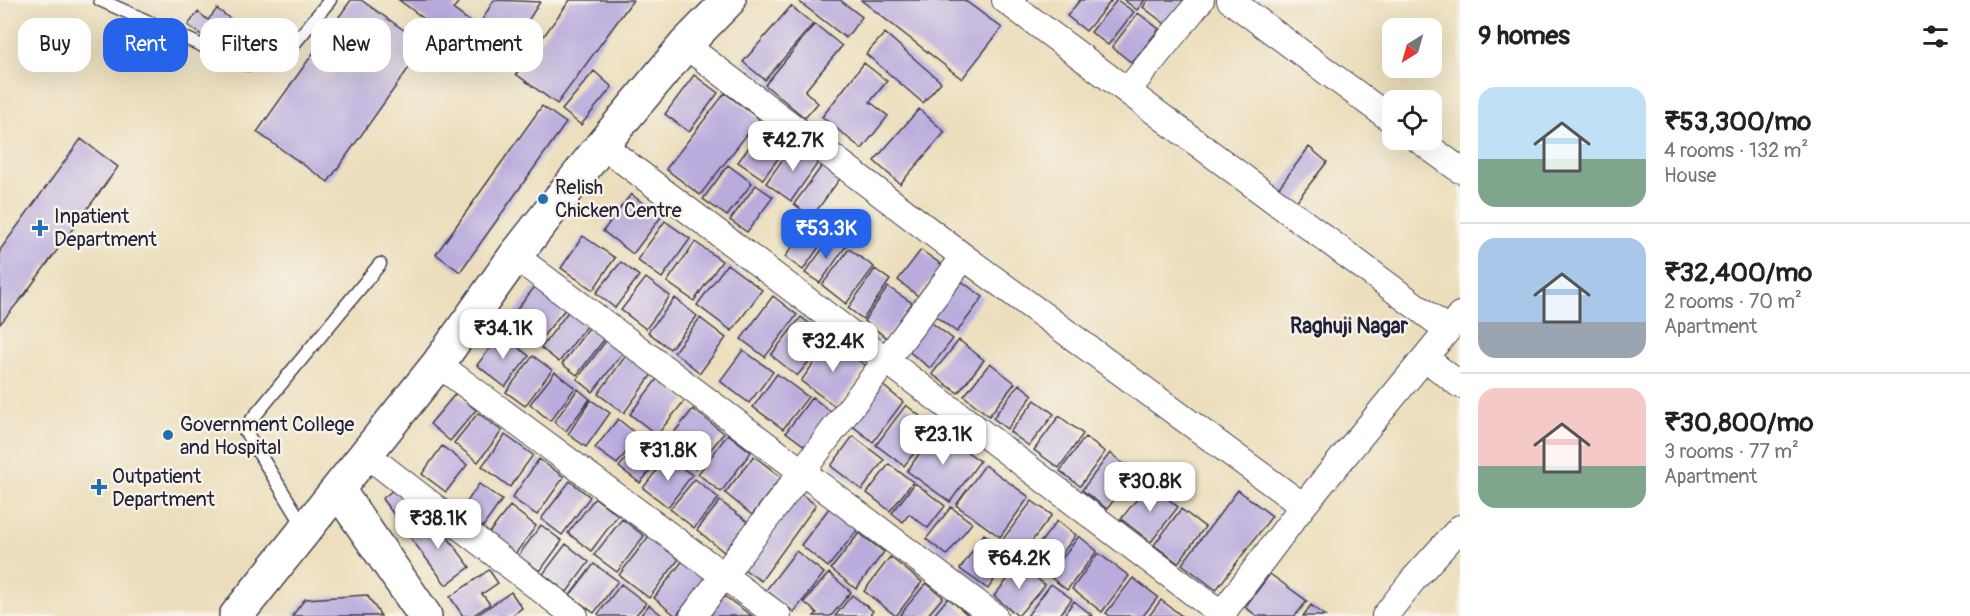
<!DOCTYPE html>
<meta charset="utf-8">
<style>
:root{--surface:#fff;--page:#f2f2f2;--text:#222;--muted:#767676;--line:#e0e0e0;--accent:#2563eb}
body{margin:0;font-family:Pangolin,sans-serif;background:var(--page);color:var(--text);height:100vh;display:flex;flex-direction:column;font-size:22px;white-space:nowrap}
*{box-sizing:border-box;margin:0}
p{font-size:20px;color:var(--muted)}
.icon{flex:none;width:33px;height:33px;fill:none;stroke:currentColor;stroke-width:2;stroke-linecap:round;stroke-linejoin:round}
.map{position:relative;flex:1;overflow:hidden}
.panel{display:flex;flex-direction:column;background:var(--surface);width:510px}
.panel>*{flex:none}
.banner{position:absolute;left:18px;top:18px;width:570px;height:54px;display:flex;gap:12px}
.needle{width:39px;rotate:217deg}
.controls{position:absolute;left:1382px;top:18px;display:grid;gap:12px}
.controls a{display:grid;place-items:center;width:60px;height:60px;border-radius:12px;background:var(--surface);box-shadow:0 6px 24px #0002;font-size:30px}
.price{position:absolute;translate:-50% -51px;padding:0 14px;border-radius:12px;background:#fff;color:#222;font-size:20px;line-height:39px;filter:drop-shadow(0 2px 3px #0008)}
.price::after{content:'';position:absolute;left:50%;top:36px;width:18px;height:14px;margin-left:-9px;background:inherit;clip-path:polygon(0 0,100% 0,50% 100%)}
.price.selected{background:var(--accent);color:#fff}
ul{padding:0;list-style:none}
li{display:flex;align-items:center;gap:18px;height:150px;padding:0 18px}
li+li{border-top:2px solid var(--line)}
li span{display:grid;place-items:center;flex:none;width:168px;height:120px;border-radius:18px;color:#555}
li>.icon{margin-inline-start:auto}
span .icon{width:72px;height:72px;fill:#fffc;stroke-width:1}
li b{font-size:26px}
h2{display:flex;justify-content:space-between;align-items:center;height:72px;padding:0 18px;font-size:26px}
.chip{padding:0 21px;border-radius:18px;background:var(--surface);box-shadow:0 6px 24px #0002;font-size:21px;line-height:54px}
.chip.selected{background:var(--accent);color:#fff}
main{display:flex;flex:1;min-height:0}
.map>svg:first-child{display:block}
.building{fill:#b9acdd}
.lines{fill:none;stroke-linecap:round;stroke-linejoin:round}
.lane-casing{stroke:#403e4e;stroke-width:15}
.street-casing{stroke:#403e4e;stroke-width:28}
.secondary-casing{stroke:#403e4e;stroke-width:36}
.primary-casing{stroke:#403e4e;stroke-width:36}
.lane{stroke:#fff;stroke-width:12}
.street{stroke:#fff;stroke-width:26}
.secondary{stroke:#fff;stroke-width:33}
.primary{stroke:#fff;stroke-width:33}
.poi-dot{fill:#1f6fb2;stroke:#f7f3e8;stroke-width:2}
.labels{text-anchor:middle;stroke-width:5;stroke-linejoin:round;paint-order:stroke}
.poi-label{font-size:20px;fill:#22223b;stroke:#f7f3e8;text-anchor:start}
.neighbourhood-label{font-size:21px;font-weight:bold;fill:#22223b;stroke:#f7f3e8}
</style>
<main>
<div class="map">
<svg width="1460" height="616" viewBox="0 0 1460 616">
<rect width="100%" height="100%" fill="#f7f3e8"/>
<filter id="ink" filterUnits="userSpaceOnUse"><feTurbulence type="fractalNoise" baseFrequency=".0167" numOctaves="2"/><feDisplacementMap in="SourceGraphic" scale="12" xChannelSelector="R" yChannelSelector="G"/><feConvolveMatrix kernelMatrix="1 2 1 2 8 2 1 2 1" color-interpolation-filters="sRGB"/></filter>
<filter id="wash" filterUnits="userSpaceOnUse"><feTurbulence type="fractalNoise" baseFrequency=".008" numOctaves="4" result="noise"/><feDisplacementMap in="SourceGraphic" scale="24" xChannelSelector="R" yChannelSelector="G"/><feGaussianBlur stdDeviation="1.35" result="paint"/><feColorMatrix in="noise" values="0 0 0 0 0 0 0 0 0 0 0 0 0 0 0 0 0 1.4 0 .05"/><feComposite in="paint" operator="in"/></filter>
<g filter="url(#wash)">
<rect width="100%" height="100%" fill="#ecdebc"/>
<g id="blocks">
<path class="building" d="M351 0H361L425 45 328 182 257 132Z
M399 0H460L453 9 473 24 458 44Z
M494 0 540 2 510 49 477 28Z
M570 0H633L557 104 516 74Z
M797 0H840L862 17 846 38Z
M861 0H964L1002 28 962 79Z
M1080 0H1112L1086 31 1067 16Z
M1117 0 1134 12 1108 45 1091 32Z
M1124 0H1145L1137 10Z
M1148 0H1184L1165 24 1143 7Z
M791 6 813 24 765 80 743 62Z
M217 9 240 26 222 50 188 25 198 12 208 20Z
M1138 13 1159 29 1132 63 1112 47Z
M815 24 842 46 805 91 818 103 805 118 765 85Z
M885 33 941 82 923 103 866 54Z
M864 63 887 81 870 102 888 116 862 149 822 117Z
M594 71 612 87 581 125 562 110Z
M694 75 718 93 689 132 665 114Z
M725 93 759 119 700 195 666 169Z
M542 106 566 123 460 272 436 254Z
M919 109 945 132 900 184 874 161Z
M767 123 791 141 763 179 738 162Z
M81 139 118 167 25 294 0 324V250Z
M795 142 820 160 791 201 766 183Z
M1309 147 1327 162 1295 203 1277 190Z
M824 163 842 176 812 217 794 204Z
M728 165 752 183 727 216 703 199Z
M756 185 773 197 747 232 730 220Z
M631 194 661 217 633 254 603 231Z
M665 221 690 239 662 278 637 260Z
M811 221 828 234 803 270 785 257Z
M583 236 615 258 593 290 561 268Z
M832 236 846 246 820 283 805 273Z
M695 242 722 261 694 301 667 282Z
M849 249 874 267 846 304 822 285Z
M921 250 942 265 918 296 898 280Z
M621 262 639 276 615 308 596 293Z
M727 264 762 290 732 331 697 305Z
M875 269 890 280 863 319 848 308Z
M646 278 670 296 646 329 621 310Z
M958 279 983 297 957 332 931 313Z
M537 284 566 308 536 345 507 322Z
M888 287 912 303 887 338 864 321Z
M773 296 797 315 765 357 741 339Z
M675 298 697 316 670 349 648 332Z
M570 309 589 323 559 362 541 348Z
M801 317 828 338 797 376 771 355Z
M924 317 953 339 930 368 902 346Z
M700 318 726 338 700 373 674 352Z
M591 325 606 337 577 375 562 364Z
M501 334 529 356 505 387 477 365Z
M608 338 625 350 593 392 577 379Z
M831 339 866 366 836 407 801 381Z
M959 340 984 360 958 393 932 374Z
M743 350 773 372 749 403 720 381Z
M627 354 653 373 624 413 598 394Z
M533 356 552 370 525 406 506 392Z
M990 363 1015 383 989 416 964 396Z
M555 372 575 388 550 421 530 404Z
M777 374 808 397 783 429 753 407Z
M657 379 685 400 657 435 630 414Z
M881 384 903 402 873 442 850 424Z
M1019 384 1033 395 1007 429 993 418Z
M578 389 590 399 566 431 554 422Z
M456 393 476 410 450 441 430 424Z
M812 397 836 416 810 450 786 432Z
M591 400 610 413 586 447 568 434Z
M1035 400 1054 414 1029 446 1010 432Z
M906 405 934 427 904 466 876 445Z
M693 409 724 433 695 469 664 445Z
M478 413 502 431 478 462 454 443Z
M1059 416 1083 434 1059 468 1034 450Z
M618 419 639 436 617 464 595 448Z
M936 430 980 461 950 502 907 471Z
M728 434 751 452 721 492 698 474Z
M505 435 533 455 510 487 482 466Z
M853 436 884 460 862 490 831 466Z
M1085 437 1105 452 1080 486 1060 471Z
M642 439 662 456 640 483 619 467Z
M442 446 467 465 446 492 422 474Z
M1110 453 1135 473 1107 509 1082 490Z
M754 456 781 477 752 515 725 493Z
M667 457 692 475 668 507 643 488Z
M539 459 564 477 537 515 512 498Z
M889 464 913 482 890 511 867 493Z
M985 465 1029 497 1000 537 956 505Z
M695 479 719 498 694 528 670 509Z
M570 481 590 497 562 535 541 519Z
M915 483 945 506 928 528 909 514 903 522 892 513Z
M479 484 502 500 482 528 460 512Z
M1149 484 1178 507 1151 542 1121 519Z
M398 486 419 513 403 526 382 499Z
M1238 490 1272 516 1216 590 1182 564Z
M797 491 816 505 761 581 741 567Z
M595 498 618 515 591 551 568 533Z
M720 501 748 522 724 552 697 530Z
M1032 501 1052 515 1022 554 1003 539Z
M510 506 536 526 515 554 489 533Z
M830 507 858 529 828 567 801 545Z
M951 507 972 523 947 555 926 539Z
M1181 509 1205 527 1178 563 1154 545Z
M431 515 470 567 446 585 407 533Z
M622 519 644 536 617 572 594 555Z
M1057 521 1076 535 1046 575 1026 561Z
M541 525 562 541 540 571 518 556Z
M859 533 884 552 856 589 831 569Z
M984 534 1012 554 988 589 960 569Z
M649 536 679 559 649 598 619 575Z
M1079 536 1097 551 1067 590 1049 576Z
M566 544 589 562 567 592 543 574Z
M796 551 824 573 794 612 766 590Z
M1098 553 1129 576 1102 612 1072 589Z
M890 557 922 582 896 616 864 591Z
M684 559 707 577 676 616 654 598Z
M594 564 618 581 594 613 570 595Z
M1020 564 1045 585 1018 616 994 596Z
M489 570 498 583 482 594 490 604 472 616H463L450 597Z
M829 573 851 592 831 616H814L817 613 804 602Z
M1270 574 1307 601 1295 616H1257L1245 607Z
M1133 578 1158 597 1143 616H1110L1106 613Z
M926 583 943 597 927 616H899Z
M621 584 646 603 635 616H601L598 614Z
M1051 584 1072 599 1059 616H1027Z
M511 592 522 608 511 616H476Z
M367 595 381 616H292L305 599Z
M852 595 873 611 869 616H835Z
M724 596 752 616H710Z
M948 598 969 616H933Z
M1161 600 1182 616H1149Z
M1074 601 1093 616H1063Z
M649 605 663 616H640Z
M1311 605 1325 616H1303Z"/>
</g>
</g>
<g filter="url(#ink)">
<use href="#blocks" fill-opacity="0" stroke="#403e4e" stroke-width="1.5"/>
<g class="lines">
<g class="lane-casing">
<path id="lane" d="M100 0 243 64 264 65 285 55 330 0
M305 528 244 429 380 264"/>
</g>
<g class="street-casing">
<path id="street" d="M1005 0 1448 330
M1230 0 1392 120
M685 45 964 257 1303 506
M1128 90 1201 0
M1419 140 1460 170
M602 145 1224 616
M515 256 994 616
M1425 358 1460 385
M438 364 778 616
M366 454 575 616
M693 616 964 257
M1220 616 1303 506 1460 315
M1385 616 1413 580 1460 528"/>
</g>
<g class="secondary-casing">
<path id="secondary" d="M338 490 425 616"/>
</g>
<g class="primary-casing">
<path id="primary" d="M236 616 438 364 515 256 602 145 685 45 729 0"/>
</g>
<use href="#lane" class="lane"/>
<use href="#street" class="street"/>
<use href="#secondary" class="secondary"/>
<use href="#primary" class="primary"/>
</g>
</g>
<g class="poi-dot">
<circle cx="543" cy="199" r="6"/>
<path d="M37 219h6v6h6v6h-6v6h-6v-6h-6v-6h6z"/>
<circle cx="168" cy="435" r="6"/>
<path d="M96 478h6v6h6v6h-6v6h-6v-6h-6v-6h6z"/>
</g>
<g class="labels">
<g class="poi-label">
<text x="555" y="194">Relish<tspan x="555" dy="23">Chicken Centre</tspan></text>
<text x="54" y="223">Inpatient<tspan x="54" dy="23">Department</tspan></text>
<text x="180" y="431">Government College<tspan x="180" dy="23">and Hospital</tspan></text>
<text x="112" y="483">Outpatient<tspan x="112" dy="23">Department</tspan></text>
</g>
<g class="neighbourhood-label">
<text x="1349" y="333">Raghuji Nagar</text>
</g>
</g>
</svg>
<div class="controls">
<a><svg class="needle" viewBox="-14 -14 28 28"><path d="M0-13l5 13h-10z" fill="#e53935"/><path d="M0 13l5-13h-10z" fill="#767676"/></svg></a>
<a><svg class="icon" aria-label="locate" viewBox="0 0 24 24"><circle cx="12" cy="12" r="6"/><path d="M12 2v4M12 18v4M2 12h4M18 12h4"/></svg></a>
</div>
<b class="price" style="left:793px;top:172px">₹42.7K</b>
<b class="price selected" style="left:826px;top:260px">₹53.3K</b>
<b class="price" style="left:503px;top:360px">₹34.1K</b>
<b class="price" style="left:833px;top:373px">₹32.4K</b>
<b class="price" style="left:943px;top:466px">₹23.1K</b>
<b class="price" style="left:668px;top:482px">₹31.8K</b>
<b class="price" style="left:1150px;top:513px">₹30.8K</b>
<b class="price" style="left:438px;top:550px">₹38.1K</b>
<b class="price" style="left:1019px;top:590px">₹64.2K</b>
<div class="banner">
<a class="chip">Buy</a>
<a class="chip selected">Rent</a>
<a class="chip">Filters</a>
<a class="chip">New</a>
<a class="chip">Apartment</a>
</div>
</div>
<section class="panel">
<h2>9 homes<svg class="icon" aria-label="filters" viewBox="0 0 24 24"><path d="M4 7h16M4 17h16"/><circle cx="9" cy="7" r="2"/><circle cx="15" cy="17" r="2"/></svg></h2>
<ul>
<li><span style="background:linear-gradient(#bfe0f5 60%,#7fa58c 0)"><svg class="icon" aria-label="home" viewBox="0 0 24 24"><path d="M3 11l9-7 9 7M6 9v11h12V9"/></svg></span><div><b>₹53,300/mo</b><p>4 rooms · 132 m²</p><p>House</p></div></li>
<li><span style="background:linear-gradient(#a9c7e8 70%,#9aa5b1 0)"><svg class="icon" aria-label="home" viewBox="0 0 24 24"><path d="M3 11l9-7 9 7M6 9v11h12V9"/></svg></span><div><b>₹32,400/mo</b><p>2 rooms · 70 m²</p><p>Apartment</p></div></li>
<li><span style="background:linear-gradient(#f6c9c9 65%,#7fa58c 0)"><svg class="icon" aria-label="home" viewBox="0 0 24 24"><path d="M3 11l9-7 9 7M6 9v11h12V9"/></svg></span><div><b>₹30,800/mo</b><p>3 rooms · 77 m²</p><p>Apartment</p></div></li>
</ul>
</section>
</main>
